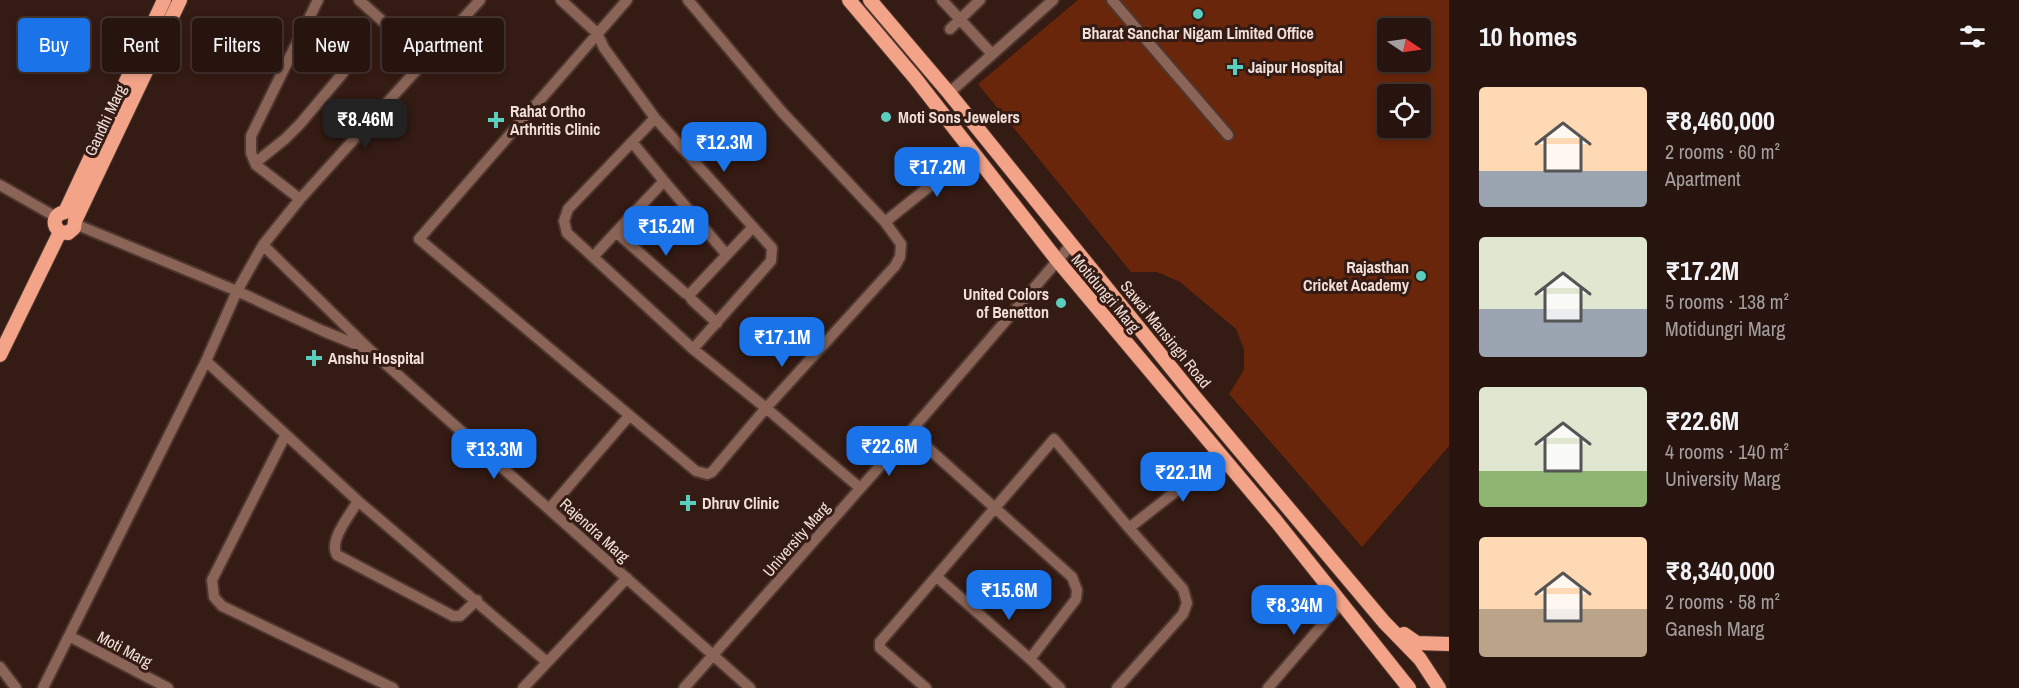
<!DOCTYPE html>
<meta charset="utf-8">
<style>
:root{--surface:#27140e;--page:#2f1d17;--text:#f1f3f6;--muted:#a49e9e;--line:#43332e;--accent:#1a73e8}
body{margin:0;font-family:"Archivo Narrow",sans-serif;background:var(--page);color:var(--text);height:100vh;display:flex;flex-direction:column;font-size:22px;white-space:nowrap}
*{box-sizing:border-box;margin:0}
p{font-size:20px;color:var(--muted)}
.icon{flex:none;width:33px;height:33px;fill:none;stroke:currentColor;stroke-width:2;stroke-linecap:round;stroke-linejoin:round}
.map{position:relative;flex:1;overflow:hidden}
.details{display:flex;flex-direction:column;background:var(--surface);width:570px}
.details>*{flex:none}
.top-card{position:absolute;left:18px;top:18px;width:570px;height:54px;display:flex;gap:12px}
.needle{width:39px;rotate:103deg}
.fabs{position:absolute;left:1377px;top:18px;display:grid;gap:12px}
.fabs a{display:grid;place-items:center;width:54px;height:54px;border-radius:6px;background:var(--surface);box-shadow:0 3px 9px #0003,0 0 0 2px var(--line);font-size:30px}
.price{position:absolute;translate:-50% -51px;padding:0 14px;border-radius:12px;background:var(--accent);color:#fff;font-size:20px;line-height:39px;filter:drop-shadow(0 2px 3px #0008)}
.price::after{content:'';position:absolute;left:50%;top:36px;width:18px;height:14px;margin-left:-9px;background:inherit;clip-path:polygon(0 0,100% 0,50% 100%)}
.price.active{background:#222;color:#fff}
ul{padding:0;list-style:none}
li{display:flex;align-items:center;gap:18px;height:150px;padding:0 30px}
li span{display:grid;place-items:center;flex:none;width:168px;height:120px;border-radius:6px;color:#555}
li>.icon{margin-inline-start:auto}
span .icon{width:72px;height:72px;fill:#fffc;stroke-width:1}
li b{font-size:26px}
h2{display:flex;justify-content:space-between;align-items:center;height:72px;padding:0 30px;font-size:26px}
.pill{padding:0 21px;border-radius:6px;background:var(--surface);box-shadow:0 3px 9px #0003,0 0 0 2px var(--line);font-size:21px;line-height:54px}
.pill.active{background:var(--accent);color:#fff}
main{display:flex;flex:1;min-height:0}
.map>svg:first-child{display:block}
.green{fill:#69260a;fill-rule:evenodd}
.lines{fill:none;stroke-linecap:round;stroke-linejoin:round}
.minor-casing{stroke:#4e362f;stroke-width:14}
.major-casing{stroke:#4e362f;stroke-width:16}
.minor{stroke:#8a6456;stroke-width:10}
.major{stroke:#f3a488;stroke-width:14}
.poi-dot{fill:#59cebf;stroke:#341b13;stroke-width:2}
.labels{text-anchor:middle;stroke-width:6;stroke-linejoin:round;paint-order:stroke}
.poi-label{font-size:16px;font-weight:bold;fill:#f0ded8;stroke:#341b13;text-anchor:start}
.street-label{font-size:16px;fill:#f0ded8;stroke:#341b13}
</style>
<main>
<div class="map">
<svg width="1449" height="688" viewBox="0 0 1449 688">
<rect width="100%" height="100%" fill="#341b13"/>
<path class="green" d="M1078 0H1449V446L1362 547 1229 394 1244 370V349L1236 329 1180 282 1157 272H1131L978 84ZM1388 28H1420V62H1388ZM1388 94H1420V128H1388Z"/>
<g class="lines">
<g class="minor-casing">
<path id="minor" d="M359 0 427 61
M561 0 597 33 604 48 655 118 772 248 771 261 693 349
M627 0 419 239 696 471 707 474 712 472 766 408 895 266 900 257 901 244 885 222 782 112 688 0
M942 0 992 54
M1112 0 1228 135
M950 29 980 0
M949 93 1053 0
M655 118 568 209 564 221 567 233 693 349 766 408 860 488
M255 163 285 139 300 124 343 73 346 63 345 55 306 25
M664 181 726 254
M0 185 56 217
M300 199 256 165 251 153V136L318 0
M885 222 972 152
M75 224 237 291 323 331 365 348
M616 232 664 181 632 142
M263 245 370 350 750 688
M593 257 616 232 685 293 689 295 753 227
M689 295 692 300 717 323
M206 361 358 501 547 662
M910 432 1072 577 1077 590 1076 599 1030 659
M285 436 212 580 214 597 222 606 393 688
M358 501C350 515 328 541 337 555L453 616H460L477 600
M549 509 629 416
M1129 528 1221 456
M937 577 1030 659 1060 688
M69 636 168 688
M0 667 16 688
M43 688 206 361 237 291 263 245 300 199 480 0
M523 688 627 578
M684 688 910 432 1071 245
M926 688 880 648V642L1054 439 1129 528 1183 589 1187 603 1183 614 1117 688
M1268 688 1342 602"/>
</g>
<g class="major-casing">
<path id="major" d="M849 0 915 78 1057 260 1276 521 1409 688
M870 0 949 93 1194 396 1384 622 1420 659 1439 688
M65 212 164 0
M60 232 68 233 74 228 75 221 180 0
M60 232C51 224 54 214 65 212
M0 355 60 232
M1404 634 1417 643 1449 644"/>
</g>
<use href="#minor" class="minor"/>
<use href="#major" class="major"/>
</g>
<g class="poi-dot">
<circle cx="1198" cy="14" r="6"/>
<path d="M1232 58h6v6h6v6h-6v6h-6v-6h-6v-6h6z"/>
<circle cx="886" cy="117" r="6"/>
<path d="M493 111h6v6h6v6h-6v6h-6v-6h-6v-6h6z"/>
<circle cx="1421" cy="276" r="6"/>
<circle cx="1061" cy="303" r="6"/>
<path d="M311 349h6v6h6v6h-6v6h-6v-6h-6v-6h6z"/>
<path d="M685 494h6v6h6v6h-6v6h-6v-6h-6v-6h6z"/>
</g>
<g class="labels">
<g class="poi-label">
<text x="1198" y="39" text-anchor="middle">Bharat Sanchar Nigam Limited Office</text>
<text x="1248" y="73">Jaipur Hospital</text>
<text x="510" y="117">Rahat Ortho<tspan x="510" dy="18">Arthritis Clinic</tspan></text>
<text x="898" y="123">Moti Sons Jewelers</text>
<text x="1409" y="273" text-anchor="end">Rajasthan<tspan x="1409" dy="18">Cricket Academy</tspan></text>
<text x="1049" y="300" text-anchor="end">United Colors<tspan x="1049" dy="18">of Benetton</tspan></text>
<text x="328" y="364">Anshu Hospital</text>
<text x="702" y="509">Dhruv Clinic</text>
</g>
<g class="street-label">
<text transform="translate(105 120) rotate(-65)" y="6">Gandhi Marg</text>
<text transform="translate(1106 293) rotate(50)" y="6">Motidungri Marg</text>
<text transform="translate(1166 334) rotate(51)" y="6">Sawai Mansingh Road</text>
<text transform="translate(595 530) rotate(42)" y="6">Rajendra Marg</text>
<text transform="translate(796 539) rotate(-49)" y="6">University Marg</text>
<text transform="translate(125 649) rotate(28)" y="6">Moti Marg</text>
</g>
</g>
</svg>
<div class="fabs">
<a><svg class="needle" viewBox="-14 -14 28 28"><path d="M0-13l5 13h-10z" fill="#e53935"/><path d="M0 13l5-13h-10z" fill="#a49e9e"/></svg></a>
<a><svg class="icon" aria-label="locate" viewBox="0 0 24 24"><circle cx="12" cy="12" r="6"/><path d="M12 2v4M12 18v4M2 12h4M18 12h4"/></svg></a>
</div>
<b class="price active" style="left:365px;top:150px">₹8.46M</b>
<b class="price" style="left:724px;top:173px">₹12.3M</b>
<b class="price" style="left:937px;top:198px">₹17.2M</b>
<b class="price" style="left:666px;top:257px">₹15.2M</b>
<b class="price" style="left:782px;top:368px">₹17.1M</b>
<b class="price" style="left:889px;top:477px">₹22.6M</b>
<b class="price" style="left:494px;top:480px">₹13.3M</b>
<b class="price" style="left:1183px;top:503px">₹22.1M</b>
<b class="price" style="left:1009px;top:621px">₹15.6M</b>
<b class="price" style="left:1294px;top:636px">₹8.34M</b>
<div class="top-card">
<a class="pill active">Buy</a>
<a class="pill">Rent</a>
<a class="pill">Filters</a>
<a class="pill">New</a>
<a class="pill">Apartment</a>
</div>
</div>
<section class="details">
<h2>10 homes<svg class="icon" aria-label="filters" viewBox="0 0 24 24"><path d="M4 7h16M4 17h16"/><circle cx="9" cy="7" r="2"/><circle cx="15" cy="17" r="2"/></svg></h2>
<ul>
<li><span style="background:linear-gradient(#ffd9b3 70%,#9aa5b1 0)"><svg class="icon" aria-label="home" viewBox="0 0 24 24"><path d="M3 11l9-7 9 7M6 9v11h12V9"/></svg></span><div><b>₹8,460,000</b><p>2 rooms · 60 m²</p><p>Apartment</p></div></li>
<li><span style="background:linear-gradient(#dfe7d0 60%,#9aa5b1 0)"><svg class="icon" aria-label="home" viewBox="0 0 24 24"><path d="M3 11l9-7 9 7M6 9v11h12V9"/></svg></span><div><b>₹17.2M</b><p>5 rooms · 138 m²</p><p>Motidungri Marg</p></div></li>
<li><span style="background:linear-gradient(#dfe7d0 70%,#8fb573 0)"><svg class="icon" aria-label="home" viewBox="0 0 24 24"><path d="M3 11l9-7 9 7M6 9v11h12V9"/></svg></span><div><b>₹22.6M</b><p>4 rooms · 140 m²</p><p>University Marg</p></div></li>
<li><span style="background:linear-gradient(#ffd9b3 60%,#b9a48a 0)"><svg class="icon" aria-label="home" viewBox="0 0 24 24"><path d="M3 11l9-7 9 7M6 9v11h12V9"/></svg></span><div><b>₹8,340,000</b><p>2 rooms · 58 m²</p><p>Ganesh Marg</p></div></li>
</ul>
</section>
</main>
